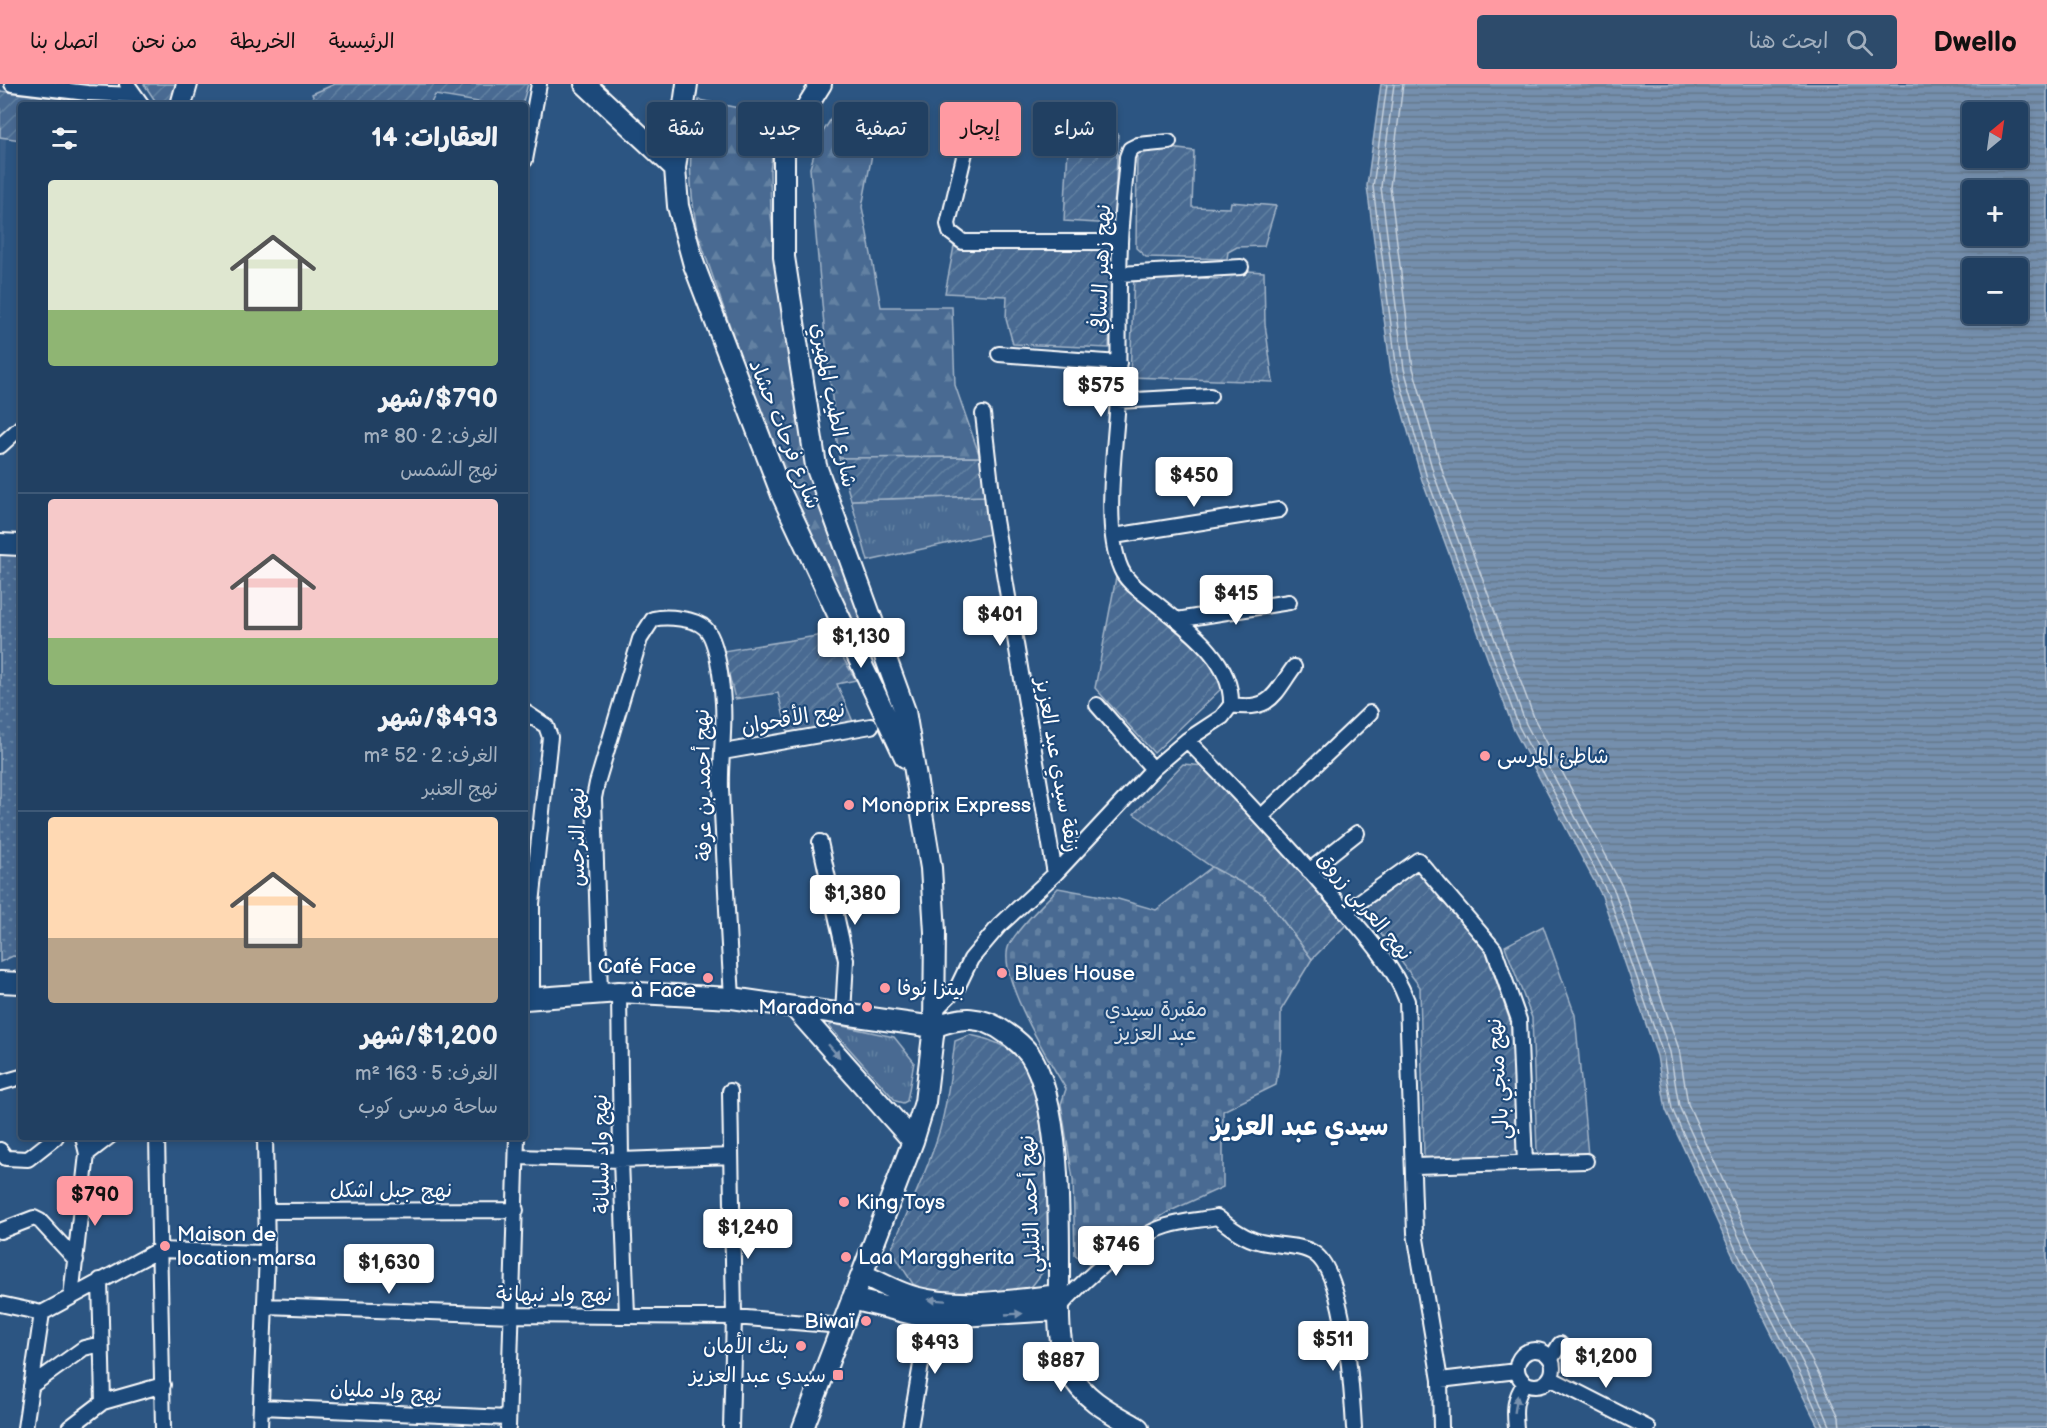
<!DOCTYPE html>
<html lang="ar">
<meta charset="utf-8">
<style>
:root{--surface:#214062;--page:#2d4b6b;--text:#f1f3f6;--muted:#a2afbe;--line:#3e5977;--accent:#ff9aa2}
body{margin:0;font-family:"Balsamiq Sans","Playpen Sans Arabic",sans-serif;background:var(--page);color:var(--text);direction:rtl;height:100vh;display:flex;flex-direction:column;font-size:22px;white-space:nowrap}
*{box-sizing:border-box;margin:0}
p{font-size:20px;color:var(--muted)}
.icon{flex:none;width:33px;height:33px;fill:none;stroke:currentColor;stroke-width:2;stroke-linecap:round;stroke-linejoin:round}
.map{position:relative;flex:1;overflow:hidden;direction:ltr}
.sheet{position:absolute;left:18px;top:18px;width:510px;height:1038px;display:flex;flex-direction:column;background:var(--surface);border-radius:6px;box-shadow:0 3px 9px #0003,0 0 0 2px var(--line);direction:rtl}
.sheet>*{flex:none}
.guide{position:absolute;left:546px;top:18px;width:570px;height:54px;direction:rtl;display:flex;gap:12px}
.needle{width:39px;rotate:29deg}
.controls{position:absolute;left:1962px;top:18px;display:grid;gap:12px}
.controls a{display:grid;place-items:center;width:66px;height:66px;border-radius:6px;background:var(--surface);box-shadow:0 3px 9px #0003,0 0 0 2px var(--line);font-size:30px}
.price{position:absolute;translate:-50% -51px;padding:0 14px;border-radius:6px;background:#fff;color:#222;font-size:20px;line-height:39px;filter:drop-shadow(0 2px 3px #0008)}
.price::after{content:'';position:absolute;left:50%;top:36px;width:18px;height:14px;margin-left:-9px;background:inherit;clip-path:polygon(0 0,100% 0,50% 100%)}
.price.on{background:var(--accent);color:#111}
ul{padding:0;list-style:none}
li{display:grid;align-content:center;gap:12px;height:318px;padding:0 30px}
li+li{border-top:2px solid var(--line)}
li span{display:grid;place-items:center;height:186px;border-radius:6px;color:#555}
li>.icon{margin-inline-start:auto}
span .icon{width:108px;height:108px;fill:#fffc;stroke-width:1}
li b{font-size:26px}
h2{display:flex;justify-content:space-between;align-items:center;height:72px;padding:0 30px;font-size:26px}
.pill{padding:0 21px;border-radius:6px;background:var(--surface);box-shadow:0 3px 9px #0003,0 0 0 2px var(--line);font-size:21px;line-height:54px}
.pill.on{background:var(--accent);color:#111}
header{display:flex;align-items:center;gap:36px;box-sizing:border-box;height:84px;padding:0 30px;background:var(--accent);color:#111}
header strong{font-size:28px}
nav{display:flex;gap:33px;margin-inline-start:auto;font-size:21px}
.search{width:420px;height:54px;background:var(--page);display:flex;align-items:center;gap:15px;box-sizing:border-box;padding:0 21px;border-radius:6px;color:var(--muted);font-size:22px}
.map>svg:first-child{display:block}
.built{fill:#3b618b}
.grass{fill:url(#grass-tufts);stroke:#a4b5c8;stroke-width:1.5}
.forest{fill:url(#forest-firs);stroke:#a4b5c8;stroke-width:1.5}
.cemetery{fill:url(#cemetery-stones);stroke:#a4b5c8;stroke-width:1.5}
.park{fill:url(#park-dots);stroke:#a4b5c8;stroke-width:1.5}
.garden{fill:url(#garden-furrows);stroke:#a4b5c8;stroke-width:1.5}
.water{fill:url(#water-rules);stroke:#acbcce;stroke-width:1.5;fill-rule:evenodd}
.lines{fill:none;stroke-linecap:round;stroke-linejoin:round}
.shore{stroke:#c7d2de;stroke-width:1.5}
.street-casing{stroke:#fff;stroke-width:18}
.secondary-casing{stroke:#fff;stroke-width:24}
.street{stroke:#1f4a7a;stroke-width:14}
.secondary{stroke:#1f4a7a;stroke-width:20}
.oneway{fill:#7992af}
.poi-dot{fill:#ff9aa2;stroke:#1f4a7a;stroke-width:2}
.labels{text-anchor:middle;stroke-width:4.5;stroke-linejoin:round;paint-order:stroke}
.street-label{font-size:21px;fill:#fff;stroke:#1f4a7a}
.poi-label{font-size:21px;fill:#fff;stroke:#1f4a7a;text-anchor:start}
.park-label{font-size:21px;fill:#dae1e9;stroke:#1f4a7a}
.district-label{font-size:27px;font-weight:bold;fill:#fff;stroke:#1f4a7a}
</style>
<header>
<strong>Dwello</strong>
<div class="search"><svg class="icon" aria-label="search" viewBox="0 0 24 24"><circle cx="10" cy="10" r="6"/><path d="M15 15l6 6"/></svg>ابحث هنا</div>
<nav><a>الرئيسية</a><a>الخريطة</a><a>من نحن</a><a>اتصل بنا</a></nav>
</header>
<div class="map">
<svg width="2047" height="1344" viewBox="0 0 2047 1344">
<defs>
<pattern id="grass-tufts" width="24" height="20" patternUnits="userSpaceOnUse" patternTransform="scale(1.5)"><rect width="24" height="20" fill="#486b92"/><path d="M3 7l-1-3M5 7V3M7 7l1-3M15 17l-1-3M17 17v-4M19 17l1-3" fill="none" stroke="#6381a2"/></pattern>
<pattern id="forest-firs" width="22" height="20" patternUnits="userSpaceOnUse" patternTransform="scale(1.5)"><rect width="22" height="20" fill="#486b92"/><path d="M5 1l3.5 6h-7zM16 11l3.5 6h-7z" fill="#6381a2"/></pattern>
<pattern id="cemetery-stones" width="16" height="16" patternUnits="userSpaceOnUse" patternTransform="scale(1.5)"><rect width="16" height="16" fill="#486b92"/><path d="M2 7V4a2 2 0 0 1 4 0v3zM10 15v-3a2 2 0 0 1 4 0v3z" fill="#6381a2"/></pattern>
<pattern id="park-dots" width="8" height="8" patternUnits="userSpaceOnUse" patternTransform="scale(1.5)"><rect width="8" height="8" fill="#486b92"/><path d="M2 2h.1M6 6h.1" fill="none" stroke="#6381a2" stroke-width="1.8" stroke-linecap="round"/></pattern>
<pattern id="garden-furrows" width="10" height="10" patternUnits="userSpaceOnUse" patternTransform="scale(1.5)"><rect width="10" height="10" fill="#486b92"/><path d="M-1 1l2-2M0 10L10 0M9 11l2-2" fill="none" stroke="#6381a2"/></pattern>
<pattern id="water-rules" width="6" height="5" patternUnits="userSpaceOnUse" patternTransform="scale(1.5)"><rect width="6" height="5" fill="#748fad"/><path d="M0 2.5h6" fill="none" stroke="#66788b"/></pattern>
</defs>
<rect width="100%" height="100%" fill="#2c5582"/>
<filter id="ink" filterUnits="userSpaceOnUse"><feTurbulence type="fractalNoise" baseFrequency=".0167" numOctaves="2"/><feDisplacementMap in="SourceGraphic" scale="12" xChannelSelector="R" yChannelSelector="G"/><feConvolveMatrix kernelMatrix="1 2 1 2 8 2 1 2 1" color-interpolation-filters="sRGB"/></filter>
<g filter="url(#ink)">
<path class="built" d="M0 53 6 54 1 234H0Z"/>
<path class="grass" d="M985 412 990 450 868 477 851 416Z
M833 940 894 953 914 978 907 1017 903 1019 896 1017 829 942Z"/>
<path class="forest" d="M699 16 783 33 774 59 770 87 771 131 779 206 808 383 874 566 871 582 790 416 697 147C688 94 688 69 699 16Z
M840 20 881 23 862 123 881 223H952L955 301 980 373 839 374 825 253 810 84 818 56Z"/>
<path class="cemetery" d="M1212 783 1263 810 1312 875 1281 926V966L1276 1001 1223 1027V1103L1168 1128 1090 1180 1075 1171 1073 1095 1061 1020 1066 1005C1050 978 993 887 1010 859 1022 839 1043 821 1058 804L1118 815 1156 826Z"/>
<path class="park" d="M0 464 21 465V873L13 872 0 878Z"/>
<path class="garden" d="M144 0H178L172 21H158Z
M335 0H528L522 21H497L435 11 430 21H316L312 10Z
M0 7 100 20 104 21H21V56L0 53Z
M1069 45 1118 50 1114 140 1064 137Z
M1145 61 1194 67 1192 123 1230 124 1231 118 1276 122 1264 162 1237 163 1228 168 1227 175 1146 173 1136 164 1137 68Z
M956 152 1114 160 1109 264 1013 260 1006 235 1007 212 945 209Z
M1231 186 1264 188 1265 240 1273 298 1130 293 1134 191 1221 195Z
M980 373 985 412 851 416 839 374Z
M1117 488 1222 586V604L1154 669 1095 604Z
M829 550 856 596 837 600 854 640 789 653 778 609 735 615 723 567Z
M1183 680 1204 682 1294 778 1346 841 1312 875 1263 810 1212 783 1134 730Z
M1417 786 1486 868 1510 937 1516 990 1519 1070 1514 1075 1427 1076 1424 1072 1420 903 1363 826Z
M1543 842 1575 931 1588 1071 1543 1073 1537 1066 1532 934 1505 862Z
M970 951C990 955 1014 963 1024 982 1047 1022 1048 1129 1051 1177L1032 1202 1016 1208 927 1207 913 1200 891 1166C908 1126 928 1086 940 1045 948 1016 951 987 955 957Z"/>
<path class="water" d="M1381 0H2047V1344H1819L1732 1170 1666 1026 1657 972 1602 812 1514 646 1422 396 1391 288 1367 102ZM2018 28V74H1972V28ZM2018 106V152H1972V106ZM1972 184H2018V230H1972Z"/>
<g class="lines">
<path class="shore" d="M1387 0 1373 103 1397 287 1427 394 1519 643 1608 810 1663 970 1672 1025 1737 1168 1801 1292 1824 1344
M1394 0 1381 103 1404 285 1434 391 1526 640 1615 808 1670 968 1679 1022 1744 1164 1808 1289 1831 1344
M1403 0 1390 103 1413 284 1443 389 1535 636 1623 804 1679 965 1688 1020 1752 1160 1816 1285 1839 1333 1840 1344"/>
<g class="street-casing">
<path id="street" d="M12 0 87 9 134 11
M127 0 142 21
M972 39 948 140 950 148 963 158H1120
M1169 58 1138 61 1130 65 1127 73C1125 102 1121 130 1120 159 1118 210 1119 262 1118 313 1116 361 1102 442 1121 485 1127 499 1141 507 1153 517 1185 543 1233 575 1231 621
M525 76 539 0
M1120 190 1241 183
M999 270 1119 279
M1117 317 1210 312
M983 330 995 436 1055 790
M0 362 21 343
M1114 452 1279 426
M1177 536 1289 518
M1097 621 1153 685
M1231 621C1271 627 1273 612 1294 583
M525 628 546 642 550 653 532 820V915
M1187 656C1236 706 1284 757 1330 810 1358 842 1392 877 1407 917L1415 1149 1440 1296 1441 1344
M723 668 871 642
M1262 732 1370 629
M820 758 846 876 843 930
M1309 787 1357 749
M1345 828 1418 776 1494 865 1519 936 1525 1079
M619 908 621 1076 627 1231
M600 909 594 714 597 699 640 555 653 535C666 532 695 534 705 544 718 556 722 602 723 619 725 648 720 676 721 705 724 775 728 845 732 914
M935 926 957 904 971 875 999 842 1055 790 1153 685 1187 656 1222 633 1231 621
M0 999 21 993
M730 1007 734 1233 731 1344
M157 1053 163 1344
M0 1066 6 1074 28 1075 56 1053
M87 1070 109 1053
M517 1073 621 1076 731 1072
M1415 1082 1586 1077
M266 1127 516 1126
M0 1147 34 1134 40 1137 76 1176
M100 1196 103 1318
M71 1213 87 1070 83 1053
M0 1220 42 1229
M265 1222 512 1231 734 1233 842 1242
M1057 1226C1083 1196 1129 1154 1167 1142 1183 1137 1201 1136 1217 1133 1231 1144 1245 1155 1261 1158 1278 1162 1301 1160 1315 1170 1345 1191 1352 1308 1354 1344
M1517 1284a18 18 0 1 1 36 0a18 18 0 1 1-36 0Z
M1551 1275 1560 1260
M1550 1294 1648 1344
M1440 1296 1517 1287
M31 1302 84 1264 101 1260
M262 1323 508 1334
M25 1344 42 1229 158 1166 267 1169
M69 1344 103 1318 163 1301
M260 1344 267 1169 265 1053
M508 1344 517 1053
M910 1344 929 1234
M1516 1344C1514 1326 1514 1314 1525 1299"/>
</g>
<g class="secondary-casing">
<path id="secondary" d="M585 0 675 84
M687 0 675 84 678 122 694 181 782 411 905 673
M181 21 187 0
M0 460 21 461
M0 898 21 899
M525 915 619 908 732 914 934 943C961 932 982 931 1006 949 1015 955 1024 963 1030 971 1061 1018 1059 1135 1059 1191 1059 1224 1056 1261 1071 1290 1084 1316 1114 1330 1138 1344
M795 924 913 1057
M862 1190C879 1198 896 1208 914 1213 959 1225 1012 1217 1058 1211
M852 1215 929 1234 1057 1226
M803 1344 913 1057 925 1018 934 943 935 848 931 784 905 627 816 382 784 173V65L788 53 821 0"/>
</g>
<use href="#street" class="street"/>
<use href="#secondary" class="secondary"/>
</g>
<defs><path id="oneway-solid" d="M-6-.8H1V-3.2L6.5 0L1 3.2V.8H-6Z" transform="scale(1.5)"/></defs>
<g class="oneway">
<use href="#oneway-solid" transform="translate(834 967) rotate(49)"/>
<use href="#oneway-solid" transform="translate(937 1216) rotate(-176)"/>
<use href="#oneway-solid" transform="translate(1014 1230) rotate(-3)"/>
<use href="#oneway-solid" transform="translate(1516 1320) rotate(-81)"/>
</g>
</g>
<g class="poi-dot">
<circle cx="1485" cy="672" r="6"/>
<circle cx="849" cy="721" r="6"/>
<circle cx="1002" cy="889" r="6"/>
<circle cx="708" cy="894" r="6"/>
<circle cx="885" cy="904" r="6"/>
<circle cx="867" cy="923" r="6"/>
<circle cx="844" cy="1118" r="6"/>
<circle cx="165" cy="1162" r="6"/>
<circle cx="846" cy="1173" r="6"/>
<circle cx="866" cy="1237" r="6"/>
<circle cx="801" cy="1262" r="6"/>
<rect x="832" y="1285" width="12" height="12" rx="3"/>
</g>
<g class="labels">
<g class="street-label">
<text transform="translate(1101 185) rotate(-88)" y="7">نهج زهير السافي</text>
<text transform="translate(834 321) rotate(79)" y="7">شارع الطيب المهيري</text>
<text transform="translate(785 350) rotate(68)" y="7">شارع فرحات حشاد</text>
<text transform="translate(793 634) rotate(-10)" y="7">نهج الأقحوان</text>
<text transform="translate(1058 681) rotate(80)" y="7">زنقة سيدي عبد العزيز</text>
<text transform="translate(703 701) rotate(-91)" y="7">نهج أحمد بن عرفة</text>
<text transform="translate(577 753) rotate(-90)" y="7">نهج النرجس</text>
<text transform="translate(1365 822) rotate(50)" y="7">نهج العربي زروق</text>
<text transform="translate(1498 995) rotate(-94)" y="7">نهج منجي بالي</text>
<text transform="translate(601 1070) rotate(-91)" y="7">نهج واد سليانة</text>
<text x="391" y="1113">نهج جبل اشكل</text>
<text transform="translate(1030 1120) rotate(-93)" y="7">نهج أحمد التليلي</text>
<text x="554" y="1217">نهج واد نبهانة</text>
<text transform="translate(386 1307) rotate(3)" y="7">نهج واد مليان</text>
</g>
<g class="poi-label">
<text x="1497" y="679">شاطئ المرسى</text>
<text x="861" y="728">Monoprix Express</text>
<text x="696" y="889" text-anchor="end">Café Face<tspan x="696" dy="24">à Face</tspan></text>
<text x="1014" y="896">Blues House</text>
<text x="897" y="911">بيتزا نوفا</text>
<text x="855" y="930" text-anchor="end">Maradona</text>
<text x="856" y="1125">King Toys</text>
<text x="177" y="1157">Maison de<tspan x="177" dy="24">location marsa</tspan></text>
<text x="858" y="1180">Laa Marggherita</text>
<text x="854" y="1244" text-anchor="end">Biwaï</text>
<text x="789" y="1269" text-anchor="end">بنك الأمان</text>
<text x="826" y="1298" text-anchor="end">سيدي عبد العزيز</text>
</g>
<g class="park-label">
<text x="1156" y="932">مقبرة سيدي<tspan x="1156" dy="24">عبد العزيز</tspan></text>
</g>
<g class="district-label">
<text x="1300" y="1051">سيدي عبد العزيز</text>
</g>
</g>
</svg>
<div class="controls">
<a><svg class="needle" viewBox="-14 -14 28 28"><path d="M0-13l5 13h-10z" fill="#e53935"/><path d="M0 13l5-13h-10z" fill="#a2afbe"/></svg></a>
<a>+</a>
<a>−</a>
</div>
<b class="price" style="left:1101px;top:334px">$575</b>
<b class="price" style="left:1194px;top:424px">$450</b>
<b class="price" style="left:1236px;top:542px">$415</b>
<b class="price" style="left:1000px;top:563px">$401</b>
<b class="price" style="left:861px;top:585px">$1,130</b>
<b class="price" style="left:855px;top:842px">$1,380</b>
<b class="price on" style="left:95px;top:1143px">$790</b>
<b class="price" style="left:748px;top:1176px">$1,240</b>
<b class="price" style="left:1116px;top:1193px">$746</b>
<b class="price" style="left:389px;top:1211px">$1,630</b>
<b class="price" style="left:1333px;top:1288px">$511</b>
<b class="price" style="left:935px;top:1291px">$493</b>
<b class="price" style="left:1606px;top:1305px">$1,200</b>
<b class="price" style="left:1061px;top:1309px">$887</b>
<div class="guide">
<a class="pill">شراء</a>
<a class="pill on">إيجار</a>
<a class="pill">تصفية</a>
<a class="pill">جديد</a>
<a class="pill">شقة</a>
</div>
<section class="sheet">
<h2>العقارات: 14<svg class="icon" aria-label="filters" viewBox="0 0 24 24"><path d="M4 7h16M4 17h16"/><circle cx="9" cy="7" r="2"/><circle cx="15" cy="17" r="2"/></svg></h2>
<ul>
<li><span style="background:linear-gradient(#dfe7d0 70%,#8fb573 0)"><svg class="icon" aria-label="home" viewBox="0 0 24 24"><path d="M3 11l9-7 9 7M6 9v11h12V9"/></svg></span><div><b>$790/شهر</b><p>الغرف: 2 · 80 m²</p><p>نهج الشمس</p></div></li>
<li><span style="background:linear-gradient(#f6c9c9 75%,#8fb573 0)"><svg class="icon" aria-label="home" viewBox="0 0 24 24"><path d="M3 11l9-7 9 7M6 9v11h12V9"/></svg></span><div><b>$493/شهر</b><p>الغرف: 2 · 52 m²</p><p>نهج العنبر</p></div></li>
<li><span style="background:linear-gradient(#ffd9b3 65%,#b9a48a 0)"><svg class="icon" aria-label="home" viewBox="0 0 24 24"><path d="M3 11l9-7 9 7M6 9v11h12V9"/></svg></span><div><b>$1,200/شهر</b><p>الغرف: 5 · 163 m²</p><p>ساحة مرسى كوب</p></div></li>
</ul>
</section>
</div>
